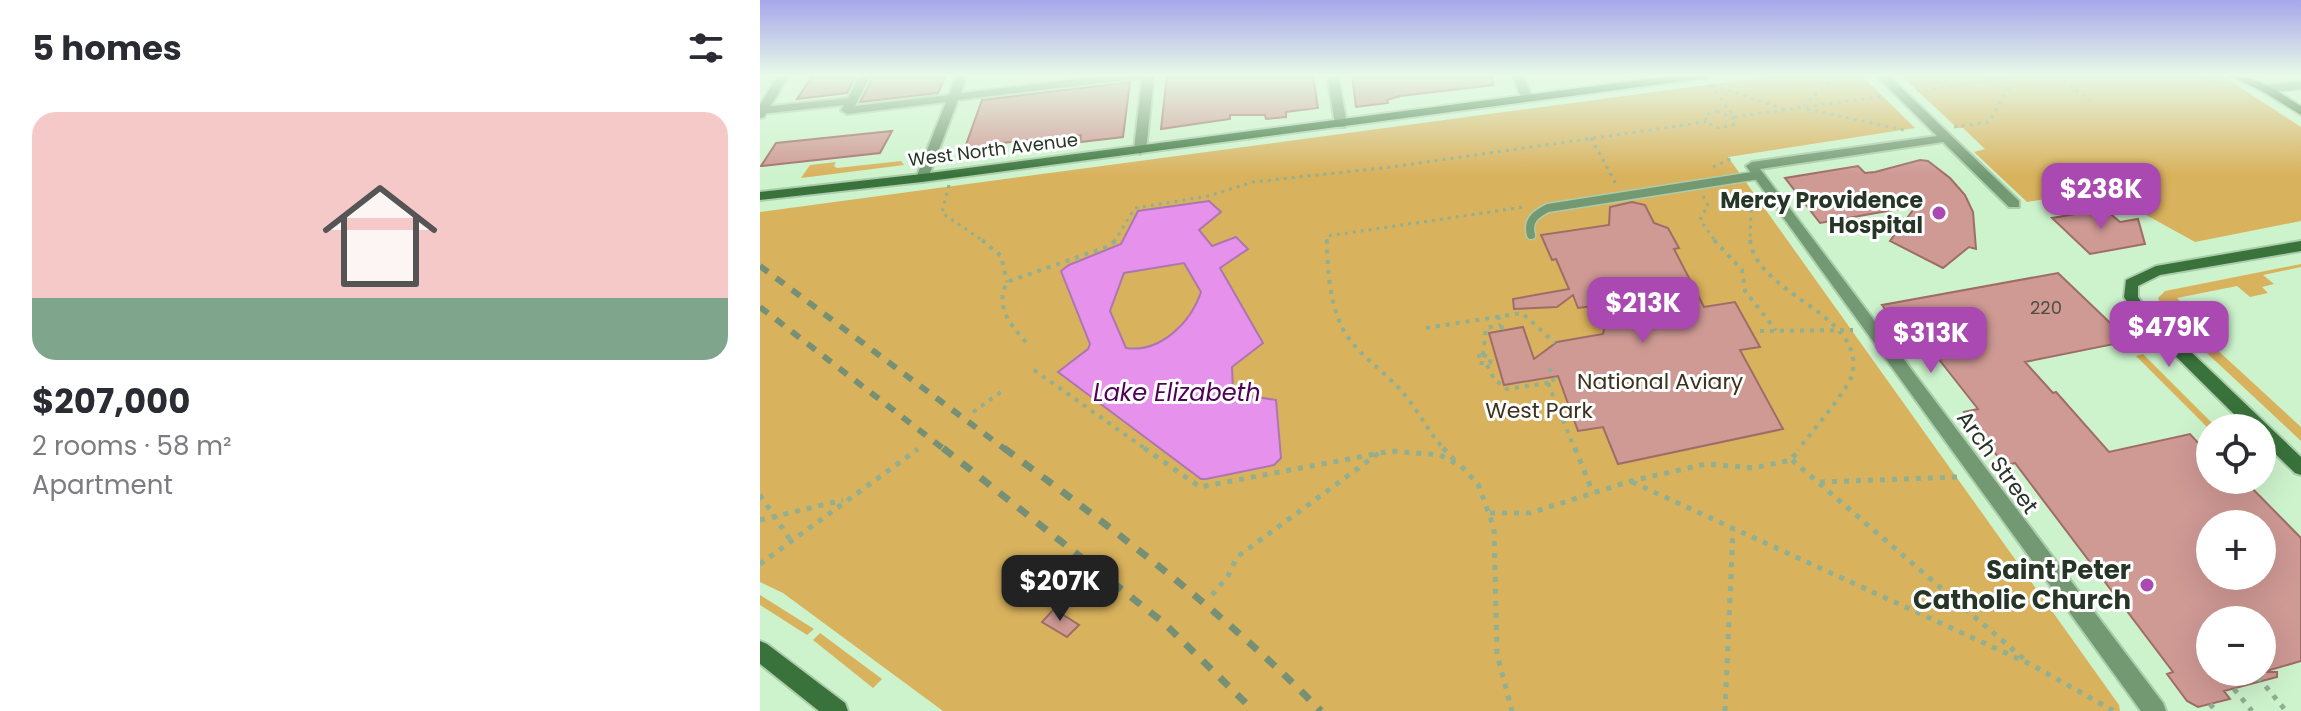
<!DOCTYPE html>
<meta charset="utf-8">
<style>
:root{--surface:#fff;--page:#f2f2f3;--text:#2b2b33;--muted:#7c7c81;--accent:#a949b1}
body{margin:0;font-family:Poppins,sans-serif;background:var(--page);color:var(--text);height:100vh;display:flex;flex-direction:column;font-size:30px;white-space:nowrap}
*{box-sizing:border-box;margin:0}
p{font-size:26px;color:var(--muted)}
.icon{flex:none;width:44px;height:44px;fill:none;stroke:currentColor;stroke-width:2;stroke-linecap:round;stroke-linejoin:round}
.map{position:relative;flex:1;overflow:hidden}
.panel{display:flex;flex-direction:column;background:var(--surface);width:760px}
.panel>*{flex:none}
.buttons{position:absolute;left:1436px;top:414px;display:grid;gap:16px}
.buttons a{display:grid;place-items:center;width:80px;height:80px;border-radius:50%;background:var(--surface);box-shadow:0 8px 32px #0002;font-size:40px}
.price{position:absolute;translate:-50% -68px;padding:0 18px;border-radius:16px;background:var(--accent);color:#fff;font-size:26px;line-height:52px;filter:drop-shadow(0 2px 4px #0008)}
.price::after{content:'';position:absolute;left:50%;top:48px;width:24px;height:18px;margin-left:-12px;background:inherit;clip-path:polygon(0 0,100% 0,50% 100%)}
.price.current{background:#222;color:#fff}
ul{padding:0;list-style:none}
li{display:grid;align-content:center;gap:16px;height:424px;padding:0 32px}
li span{display:grid;place-items:center;height:248px;border-radius:24px;color:#555}
li>.icon{margin-inline-start:auto}
span .icon{width:144px;height:144px;fill:#fffc;stroke-width:1}
li b{font-size:34px}
h2{display:flex;justify-content:space-between;align-items:center;height:96px;padding:0 32px;font-size:34px}
main{display:flex;flex:1;min-height:0}
.map>svg:first-child{display:block}
.green{fill:#d9b25d}
.water{fill:#e692ec;stroke:#ac76b1;stroke-width:2;fill-rule:evenodd}
.building{fill:#cf9994;stroke:#9f6d68;stroke-width:2;fill-rule:evenodd}
.lines{fill:none;stroke-linecap:round;stroke-linejoin:round}
.service-casing{stroke:#accdab;stroke-width:11}
.minor-casing{stroke:#accdab;stroke-width:4}
.tertiary-casing{stroke:#accdab;stroke-width:4}
.secondary-casing{stroke:#accdab;stroke-width:4}
.path-far2{stroke:#91af91;stroke-width:3;stroke-dasharray:3 5;stroke-linecap:butt}
.path-far1{stroke:#91af91;stroke-width:4;stroke-dasharray:4 6;stroke-linecap:butt}
.path{stroke:#91af91;stroke-width:5;stroke-dasharray:5 7;stroke-linecap:butt}
.service{stroke:#739973;stroke-width:8}
.minor{fill:#739973;fill-rule:evenodd}
.tertiary{fill:#739973;fill-rule:evenodd}
.secondary{fill:#39723b;fill-rule:evenodd}
.rail-far1{stroke:#769076;stroke-width:6;stroke-dasharray:10 10;stroke-linecap:butt}
.rail{stroke:#769076;stroke-width:7;stroke-dasharray:12 12;stroke-linecap:butt}
.poi-dot{fill:#a949b1;stroke:#fff;stroke-width:3}
.labels{text-anchor:middle;stroke-width:6;stroke-linejoin:round;paint-order:stroke}
.far-street-label{font-size:18px;fill:#263526;stroke:#fff}
.number-label{font-size:18px;fill:#504e42}
.poi-label{font-size:22px;font-weight:bold;fill:#263526;stroke:#fff;text-anchor:end}
.park-label{font-size:22px;fill:#3c321d;stroke:#fff}
.street-label{font-size:22px;fill:#263526;stroke:#fff}
.water-label{font-size:24px;font-style:italic;fill:#500056;stroke:#fff}
.near-poi-label{font-size:26px;font-weight:bold;fill:#263526;stroke:#fff;text-anchor:end}
</style>
<main>
<section class="panel">
<h2>5 homes<svg class="icon" aria-label="filters" viewBox="0 0 24 24"><path d="M4 7h16M4 17h16"/><circle cx="9" cy="7" r="2"/><circle cx="15" cy="17" r="2"/></svg></h2>
<ul>
<li><span style="background:linear-gradient(#f6c9c9 75%,#7fa58c 0)"><svg class="icon" aria-label="home" viewBox="0 0 24 24"><path d="M3 11l9-7 9 7M6 9v11h12V9"/></svg></span><div><b>$207,000</b><p>2 rooms · 58 m²</p><p>Apartment</p></div></li>
</ul>
</section>
<div class="map">
<svg width="1541" height="711" viewBox="0 0 1541 711">
<rect width="100%" height="100%" fill="#cdf3cc"/>
<path class="green" d="M1020 75H1101L1155 128 968 157 1359 705 1360 711H183L23 593 0 582V212Z
M1141 75H1461L1541 127V221L1435 242 1341 190 1267 202 1214 152 1225 149 1203 128H1197Z
M141 161 144 165 41 178 50 165 76 162 74 166 77 168Z
M1541 264V267L1503 275 1514 284 1502 287 1508 293 1490 297 1477 286 1417 298 1428 309 1416 312 1541 427V441L1405 314 1398 298 1405 291Z
M1383 354 1457 428 1450 430 1376 356Z
M0 595 54 629 47 635 0 605Z
M60 633 122 679 113 688 53 640Z"/>
<path class="water" d="M449 201 461 212 439 230 452 246 476 237 488 249 460 268 503 343 472 367 473 391 477 394 516 400 521 458 514 465 446 479H441L298 372 328 349 330 344 301 271 309 265 361 244 378 211ZM424 263 441 292C431 322 401 353 366 348L350 311 364 273Z"/>
<path class="building" d="M53 75H96L87 93 37 99Z
M114 75H186L178 93 100 102Z
M407 75H553L558 108 526 112V117L506 119 505 115H470V119L401 129Z
M592 75H732L733 85 640 96 627 100 628 103 596 107Z
M370 82 363 137 320 142 321 135 279 139 242 143 241 149 203 153 222 100Z
M132 131 120 153 1 166 16 143Z
M1160 160 1168 161 1190 178 1205 195 1213 212 1216 249 1209 247 1183 268 1130 241 1156 206 1060 223 1025 178 1098 166 1105 173 1115 172Z
M872 202 885 205 894 223 908 228 919 248 914 249 944 307 975 302 1000 347 980 350 1023 429 858 464 843 427 818 431 798 376 744 385 729 333 763 327 774 359 797 342 843 334 849 304 818 308 813 295 797 307 754 309 753 299 809 289 796 259 792 260 781 235 849 225 850 207Z
M1345 209 1360 222 1378 219 1385 244 1330 254 1292 218Z
M1298 273 1369 341 1265 362 1293 393 1296 392 1349 452 1430 434 1440 445 1450 443V480H1484L1541 538V661L1503 672H1517V677L1464 691 1470 699 1438 707 1427 701 1407 674 1413 672 1255 463 1245 466 1204 412 1218 409 1166 343 1153 346 1122 305ZM1450 524H1502V576H1450ZM1450 620H1502V672H1450Z
M294 609 319 625 307 637 282 622Z"/>
<g class="lines">
<g class="service-casing">
<path id="service" d="M1506 89 1541 85
M771 235C767 220 776 214 788 208L999 175"/>
</g>
<g class="minor-casing">
<path id="minor" d="M100 75H111L95 106 189 95 196 75H207L201 93 352 75H394L386 150 380 154 374 150 382 78 198 100 168 178 162 182 156 178 186 102 87 114 81 110 84 105 0 114 2 107 88 98Z
M567 75H578L587 124 585 127H577L575 124Z
M752 75H763L773 99 771 101H763Z
M1116 75H1128L1259 201V207H1249L1183 142 1000 169 1403 703 1406 711H1381L986 166 992 162 1177 136Z"/>
</g>
<g class="tertiary-casing">
<path id="tertiary" d="M18 75H29L4 117 0 118V105Z"/>
</g>
<g class="secondary-casing">
<path id="secondary" d="M918 75H951L946 78 162 182 0 200V192L162 174Z
M1467 75C1495 75 1517 91 1541 106V115L1502 91Z
M1541 241V251L1400 275 1378 286V297L1387 310 1541 457V475L1535 473 1502 441V428H1488L1377 318 1364 297 1366 280 1396 266Z
M0 641 7 644 85 703 88 711H59L0 664Z"/>
</g>
<path class="path-far2" d="M1213 75 1234 79
M1297 75 1332 102
M1419 75 1464 83
M951 85 974 117 1124 96
M953 85 1024 109
M1157 91 1272 75
M1043 106 1077 75
M1047 109 1144 130
M957 111 975 119 973 125 959 128 946 122 945 115Z
M1194 127 1229 122 1255 77
M831 138 856 184
M953 167 972 158
M189 185 182 213 225 242
M977 190 991 210 990 242
M943 196 948 205 940 220 956 242
M354 242 375 208 449 196 493 182 631 167 946 122
M567 242V236L764 207"/>
<path class="path-far1" d="M222 240 241 256 247 282
M567 240C567 270 570 310 587 336 602 358 628 374 644 394 659 412 669 433 685 450
M954 240 982 270 985 291 1016 330
M990 240C996 295 1107 314 1092 375 1088 390 1050 434 1038 450
M738 316 743 331
M666 328 762 313 795 343
M1000 331 1093 330
M266 342C249 323 235 307 247 282L349 246 356 240
M723 355 731 358 730 363H719V356Z
M723 355 726 328 741 325
M727 365 734 379 747 389 794 382 789 366
M274 370 387 450
M788 383 815 450
M213 412 241 392"/>
<path class="path" d="M384 448 440 487 631 451 680 455 701 466 718 484 734 528 737 654 752 711
M683 448 697 463
M815 448 833 493
M1032 460 1265 660
M872 482 1270 664 1354 711
M1060 482 1199 477
M0 495 31 541
M730 513H770L871 481 946 464 994 468 1031 460 1040 448
M0 520 83 500
M0 564 158 449
M452 595 468 576 477 557 619 453
M1498 677 1526 711
M1474 689 1492 711
M1450 704 1456 711
M965 711 973 530"/>
<use href="#service" class="service"/>
<use href="#minor" class="minor"/>
<use href="#tertiary" class="tertiary"/>
<use href="#secondary" class="secondary"/>
<path class="rail-far1" d="M0 266 246 450
M0 307 185 450"/>
<path class="rail" d="M183 448 404 623 494 711
M244 448C354 530 464 612 561 711"/>
</g>
<linearGradient id="sky" x2="0" y2="1"><stop stop-color="#a7a6ea"/><stop offset="0.43" stop-color="#e8fae8"/><stop offset="1" stop-color="#e8fae8" stop-opacity="0"/></linearGradient>
<rect width="1541" height="175" fill="url(#sky)"/>
<g class="poi-dot">
<circle cx="1179" cy="213" r="8"/>
<circle cx="1387" cy="585" r="8"/>
</g>
<g class="labels">
<g class="far-street-label">
<text transform="translate(233 150) rotate(-7)" y="6">West North Avenue</text>
</g>
<g class="number-label">
<text x="1286" y="314">220</text>
</g>
<g class="poi-label">
<text x="1163" y="208">Mercy Providence<tspan x="1163" dy="25">Hospital</tspan></text>
</g>
<g class="park-label">
<text x="900" y="389">National Aviary</text>
<text x="779" y="418">West Park</text>
</g>
<g class="street-label">
<text transform="translate(1238 462) rotate(54)" y="8">Arch Street</text>
</g>
<g class="water-label">
<text x="417" y="401">Lake Elizabeth</text>
</g>
<g class="near-poi-label">
<text x="1371" y="579">Saint Peter<tspan x="1371" dy="30">Catholic Church</tspan></text>
</g>
</g>
</svg>
<div class="buttons">
<a><svg class="icon" aria-label="locate" viewBox="0 0 24 24"><circle cx="12" cy="12" r="6"/><path d="M12 2v4M12 18v4M2 12h4M18 12h4"/></svg></a>
<a>+</a>
<a>−</a>
</div>
<b class="price" style="left:1341px;top:231px">$238K</b>
<b class="price" style="left:883px;top:345px">$213K</b>
<b class="price" style="left:1409px;top:369px">$479K</b>
<b class="price" style="left:1171px;top:375px">$313K</b>
<b class="price current" style="left:300px;top:623px">$207K</b>
</div>
</main>
